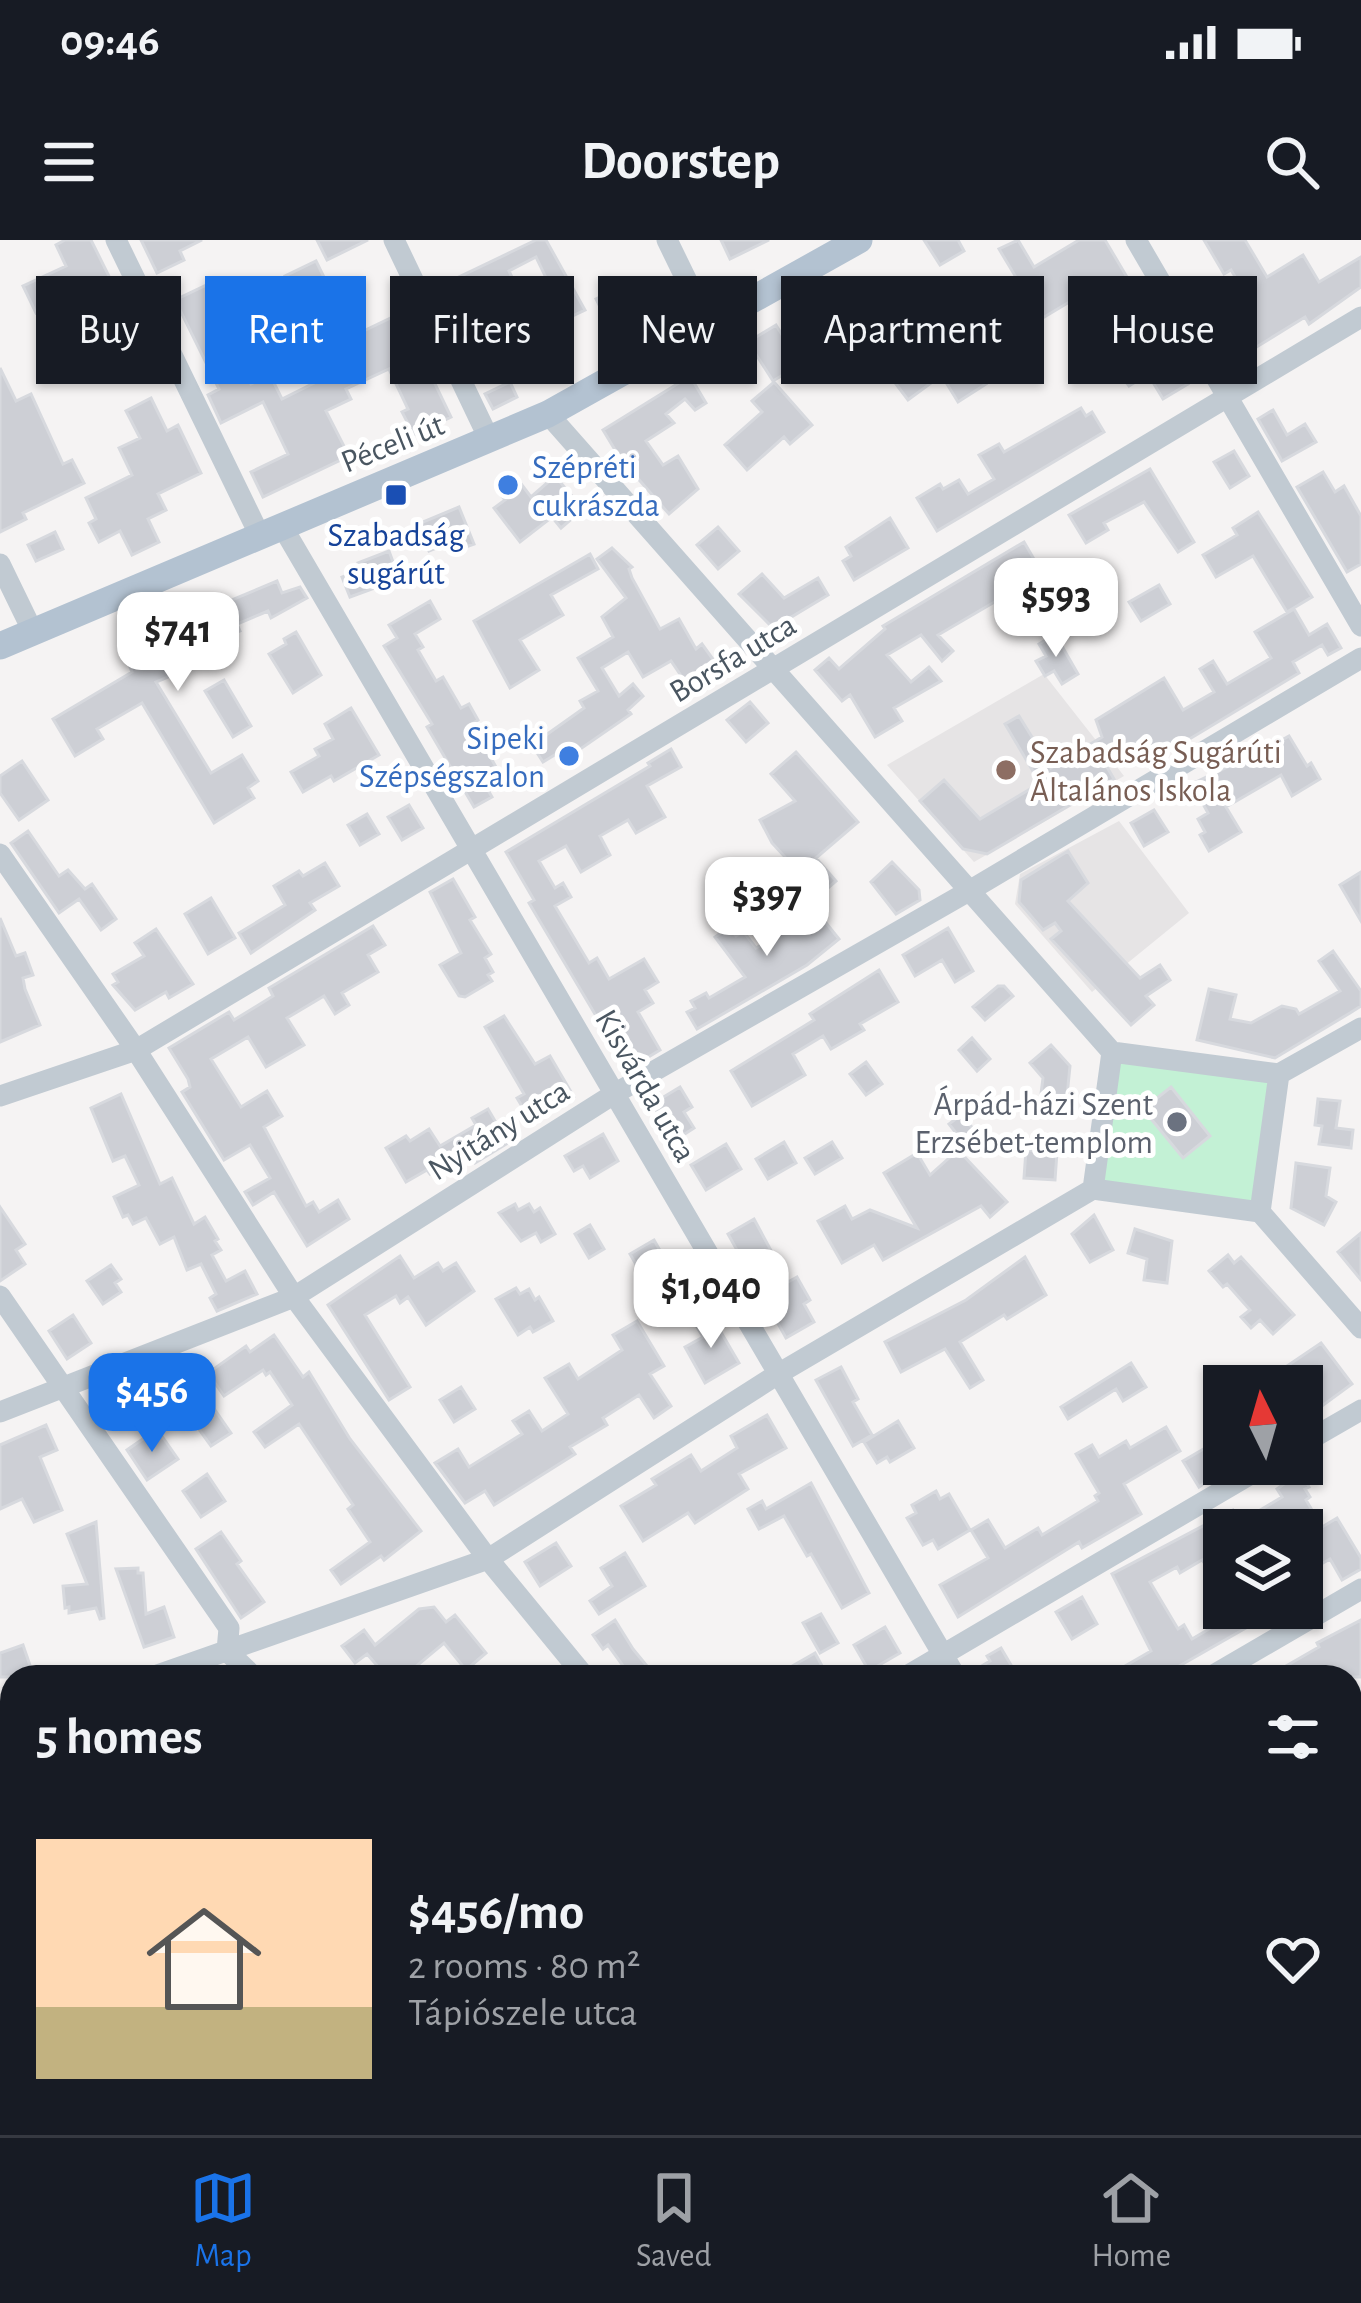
<!DOCTYPE html>
<meta charset="utf-8">
<style>
:root{--surface:#171b24;--page:#242831;--text:#f1f3f6;--muted:#9ea1a6;--line:#363941;--accent:#1a73e8}
body{margin:0;font-family:"Alegreya Sans",sans-serif;background:var(--page);color:var(--text);height:100vh;display:flex;flex-direction:column;font-size:45px;white-space:nowrap}
*{box-sizing:border-box;margin:0}
p{font-size:39px;color:var(--muted)}
.icon{flex:none;width:66px;height:66px;fill:none;stroke:currentColor;stroke-width:2;stroke-linecap:round;stroke-linejoin:round}
.map{position:relative;flex:1;overflow:hidden}
.sheet{position:absolute;left:0px;top:1425px;width:1362px;height:471px;display:flex;flex-direction:column;background:var(--surface);border-radius:36px 36px 0 0;box-shadow:0 3px 9px #0004}
.sheet>*{flex:none}
.top-card{position:absolute;left:36px;top:36px;width:1290px;height:108px;display:flex;gap:24px}
.needle{width:78px;rotate:355deg}
.fabs{position:absolute;left:1203px;top:1125px;display:grid;gap:24px}
.fabs a{display:grid;place-items:center;width:120px;height:120px;border-radius:0px;background:var(--surface);box-shadow:0 3px 9px #0004;font-size:60px}
.price{position:absolute;translate:-50% -102px;padding:0 27px;border-radius:24px;background:#fff;color:#222;font-size:39px;line-height:78px;filter:drop-shadow(0 3px 6px #0008)}
.price::after{content:'';position:absolute;left:50%;top:72px;width:36px;height:27px;margin-left:-18px;background:inherit;clip-path:polygon(0 0,100% 0,50% 100%)}
.price.selected{background:var(--accent);color:#fff}
ul{padding:0;list-style:none}
li{display:flex;align-items:center;gap:36px;height:300px;padding:0 36px}
li span{display:grid;place-items:center;flex:none;width:336px;height:240px;border-radius:0px;color:#555}
li>.icon{margin-inline-start:auto}
span .icon{width:144px;height:144px;fill:#fffc;stroke-width:1}
li b{font-size:51px}
h2{display:flex;justify-content:space-between;align-items:center;height:144px;padding:0 36px;font-size:51px}
.pill{padding:0 42px;border-radius:0px;background:var(--surface);box-shadow:0 3px 9px #0004;font-size:42px;line-height:108px}
.pill.selected{background:var(--accent);color:#fff}
.status{display:flex;justify-content:space-between;align-items:center;height:84px;padding:0 60px;background:var(--surface);direction:ltr}
.status svg{height:33px;fill:currentColor}
header{display:flex;justify-content:space-between;align-items:center;height:156px;padding:0 36px;background:var(--surface);font-size:54px;font-weight:700}
.dock{display:flex;justify-content:space-around;align-items:center;height:168px;border-top:3px solid var(--line);background:var(--surface);font-size:33px;color:var(--muted)}
.dock a{display:grid;justify-items:center;gap:6px}
.dock .selected{color:var(--accent)}
.map>svg:first-child{display:block}
.education{fill:#e6e4e5}
.green{fill:#c3f1d5}
.building{fill:#cdcfd5;stroke:#d7d9de;stroke-width:3}
.lines{fill:none;stroke-linecap:round;stroke-linejoin:round}
.minor{stroke:#c1cad2;stroke-width:21}
.major{stroke:#b3c2d1;stroke-width:27}
.shop-dot{fill:#3f7fe0;stroke:#fff;stroke-width:4.5}
.transit-dot{fill:#1a4fb4;stroke:#fff;stroke-width:4.5}
.education-dot{fill:#8d6e63;stroke:#fff;stroke-width:4.5}
.worship-dot{fill:#6b7280;stroke:#fff;stroke-width:4.5}
.labels{text-anchor:middle;stroke-width:10;stroke-linejoin:round;paint-order:stroke}
.street-label{font-size:33px;fill:#4a5661;stroke:#fff}
.shop-label{font-size:33px;fill:#366cbe;stroke:#fff;text-anchor:start}
.transit-label{font-size:33px;fill:#164399;stroke:#fff}
.education-label{font-size:33px;fill:#785e54;stroke:#fff;text-anchor:start}
.worship-label{font-size:33px;fill:#5b616d;stroke:#fff;text-anchor:end}
</style>
<div class="status"><b>09:46</b><svg viewBox="0 0 49 12"><path d="M0 12V9h3v3zM5 12V6h3v6zM10 12V3h3v9zM15 12V0h3v12zM26 1h20v11H26zM47 4h2v5h-2z"/></svg></div>
<header><svg class="icon" aria-label="menu" viewBox="0 0 24 24"><path d="M4 6h16M4 12h16M4 18h16"/></svg>Doorstep<svg class="icon" aria-label="search" viewBox="0 0 24 24"><circle cx="10" cy="10" r="6"/><path d="M15 15l6 6"/></svg></header>
<div class="map">
<svg width="1361" height="1895" viewBox="0 0 1361 1895">
<rect width="100%" height="100%" fill="#f5f3f3"/>
<path class="education" d="M1044 434 1124 536 974 622 887 525Z
M1119 581 1189 673 1092 752 1015 664 1020 634Z"/>
<path class="green" d="M1112 812 1279 834 1260 972 1093 949Z"/>
<path class="building" d="M65 0H91L148 115 112 133 96 99 106 94 84 49 36 73 23 46 66 26 56 5Z
M141 0H202L180 11 184 20 157 33Z
M317 0H368L327 20Z
M536 0H546L585 70 566 79 536 17 509 31 526 67 507 76 521 103 479 123 453 71 449 73 436 48Z
M721 0H769L730 19Z
M924 0H958L964 11 940 25Z
M1018 0 1034 27 1079 0H1105L1137 54 1100 76 1086 52 1041 79 999 9Z
M1204 0H1245L1267 37 1303 15 1319 42 1361 17V47L1309 84 1305 77 1250 111 1228 75 1250 61 1231 30 1224 34Z
M316 21 353 96 401 73 451 177 414 195 402 172 408 169 389 129 346 149 351 159 326 171 349 216 263 257 251 232 288 214 263 162 221 183 208 155 219 149 175 60 217 40 230 67 210 77 223 103 230 99 251 144 270 135 282 159 344 128 315 68 309 71 307 66 271 84 264 71 295 57 285 36Z
M900 40 924 72 906 85 912 93 896 101 876 73 835 101 844 119 830 127 822 111 773 141 748 102 776 85 784 98 816 82 813 77 835 66 829 57 853 42 867 63Z
M619 48 637 86 615 97 596 59Z
M994 63 1007 84 981 99 968 78Z
M557 90 569 115 540 129 527 104Z
M1131 94 1152 130 1172 118 1188 144 1163 159 1148 134 1129 146 1103 111Z
M921 106 942 135 908 160 896 144 916 130 907 116Z
M976 127 986 144 958 162 947 144Z
M0 128 16 161 31 154 63 224 72 220 84 243 23 273 26 279 0 292Z
M690 136 706 163 695 170 685 159 666 174 674 183 646 201 663 225 678 216 698 249 669 274 620 218 603 190Z
M510 142 517 157 493 169 485 154Z
M774 142 812 185 790 204 784 197 747 230 725 205 762 172 752 161Z
M151 158 167 191 178 185 201 233 158 254 166 270 148 279 159 302 132 315 120 291 99 302 89 283 96 279 86 258 132 235 119 208 140 198 126 171Z
M1081 168 1086 176 1092 172 1104 192 937 291 917 258 940 244 943 249 959 240 968 254 994 239 979 215 999 204 1004 212Z
M1273 170 1287 195 1305 184 1316 202 1282 221 1258 179Z
M1234 211 1249 236 1230 248 1214 222Z
M1150 229 1194 302 1178 312 1144 262 1104 283 1108 290 1086 303 1069 275Z
M1323 232 1335 252 1344 246 1361 276V324L1347 332 1297 247Z
M555 236 583 269 561 288 552 277 520 302 494 268 505 260 498 251 516 237 531 257Z
M459 267 474 304 457 310 453 301 429 311 418 284Z
M1258 272 1312 357 1287 372 1253 316 1216 337 1203 315 1237 295 1233 288Z
M890 278 908 308 854 340 843 321 851 316 846 307Z
M718 287 739 311 718 329 697 305Z
M55 292 63 309 36 321 28 305Z
M1024 302 1038 326 1028 333 1048 367 1036 374 1020 347 938 395 953 411 942 421 921 395 887 415 911 442 929 427 941 441 894 468 902 481 875 497 850 455 842 461 815 430 829 418 839 429 885 389 883 386Z
M612 308 632 327 629 329 632 338 660 389 679 379 696 409 702 404 720 429 699 444 692 435 684 440 671 421 643 437 628 412 602 428 619 456 633 444 643 456 628 470 631 474 576 512 571 505 543 522 532 505 584 468 580 461 598 451 578 418 613 397 602 377 626 358 597 319Z
M389 311 396 330 390 332 394 341 350 357 342 337 360 330 358 323Z
M590 314 598 329 551 355 563 375 520 400 539 430 510 448 474 381Z
M762 334 784 358 818 338 828 355 773 388 739 354Z
M277 341 282 353 300 347 307 358 271 378 268 371 237 384 240 391 193 410 199 424 156 442 211 533 242 515 258 541 248 548 254 558 214 583 142 463 97 489 103 499 75 516 53 479 132 432 119 402 136 395 138 399Z
M1159 345 1170 364 1141 381 1129 362Z
M430 361 440 379 415 394 423 407 418 410 436 441 443 437 461 468 469 464 478 480 472 484 496 527 490 531 494 539 485 545 492 557 474 567 427 487 432 484 384 406 397 398 389 385Z
M1294 369 1309 395 1327 384 1341 408 1328 415 1322 405 1293 422 1299 433 1168 512 1166 508 1151 516 1141 500 1104 522 1114 539 987 614 963 609 920 561 944 540 980 579 1040 543 1005 484 1019 476 1051 528 1102 497 1096 480 1164 438 1183 470 1214 452 1200 429 1213 421 1227 444 1271 418 1255 392Z
M296 392 321 435 293 453 269 414 286 404 284 399Z
M1055 394 1078 434 1062 444 1054 431 1045 436 1036 421 1046 416 1039 404Z
M224 440 251 486 233 497 205 451Z
M750 462 768 483 746 502 727 480Z
M351 468 379 515 334 541 331 536 303 552 291 532 319 516 315 509 333 499 325 484Z
M1289 496 1307 526 1311 523 1320 539 1292 556 1281 535 1226 567 1241 592 1209 611 1200 595 1205 592 1198 579 1208 573 1192 544 1242 520 1243 522Z
M671 509 681 527 647 546 665 577 636 593 628 580 600 596 610 615 581 632 566 606 539 621 555 648 563 643 571 657 555 666 589 723 597 718 609 739 644 719 658 742 645 750 653 763 638 772 660 810 637 824 631 814 626 817 612 793 608 796 529 663 534 660 506 612 650 526 648 523Z
M796 512 858 582 816 618 836 641 820 655 772 603 760 580 795 561 771 534Z
M22 521 48 560 19 580 0 553V536Z
M409 565 423 588 402 600 388 577Z
M1154 570 1168 592 1144 606 1131 583Z
M367 574 379 594 360 605 348 585Z
M28 591 59 636 68 630 85 649 92 644 116 679 101 690 79 659 59 673 11 603Z
M1068 611 1088 643 1068 661 1140 738 1160 725 1170 740 1146 756 1154 765 1131 785 1051 699 1061 691 1055 683 1043 690 1019 662 1021 640Z
M892 622 919 650 920 660 896 674 871 642Z
M325 623 339 646 310 663 315 670 251 713 239 693 285 665 274 646 299 631 303 636Z
M1361 632V681L1340 645Z
M453 639 475 677 470 680 491 714 485 718 493 732 488 735 492 741 465 757 459 756 440 725 461 713 430 652Z
M802 653 839 699 807 725 697 789 687 772 695 768 691 761 706 753 709 758 745 737 715 697 729 687 736 696 743 691 756 708 791 688 778 672Z
M211 658 235 698 208 714 185 674Z
M0 678 16 716 25 713 33 735 23 738 25 749 40 785 0 802Z
M373 686 385 705 368 715 378 732 342 753 349 765 335 774 324 756 287 778 304 805 266 827 248 797 211 819 241 867 267 851 282 876 264 887 306 966 313 962 319 972 338 960 349 979 307 1006 274 952 253 965 245 952 270 938 250 905 224 920 182 852 190 847 188 839 169 808 229 772 234 780 273 756 269 748Z
M948 688 973 731 955 742 942 720 915 736 903 715Z
M156 689 193 744 169 758 166 752 135 770 113 745 118 742 113 734 144 716 135 703Z
M1333 711 1361 751V766L1350 773 1275 818 1197 800 1209 749 1236 755 1230 779 1251 783 1282 766 1296 769 1299 774 1340 751 1319 721Z
M879 730 898 762 860 784 864 790 831 809 823 796 793 814 805 835 752 866 731 831 814 780 810 774Z
M998 746H1004L1013 756 985 780 973 767Z
M504 776 535 824 550 816 574 857 539 878 533 869 526 873 517 858 524 854 485 787Z
M972 798 990 819 977 831 959 810Z
M1051 805 1070 826 1067 856 1041 854 1043 838 1030 823Z
M866 822 882 844 866 855 850 834Z
M680 847 692 867 684 872 694 888 674 901 652 864Z
M1171 847 1210 896 1183 918 1143 869Z
M121 854 160 944 172 938 194 984 205 977 218 999 215 1001 221 1010 212 1015 226 1041 245 1031 257 1054 217 1071 210 1058 216 1054 201 1024 187 1030 174 997 160 1004 146 978 133 984 128 975 123 977 114 957 139 945 125 916 113 921 91 868Z
M1318 859 1340 861 1336 888 1353 890 1351 908 1319 904 1322 886 1315 885Z
M488 869 508 903 475 923 468 912 430 934 427 930 406 942 386 908 406 896 410 901 429 889 440 906 476 885 472 878Z
M962 874 982 901 970 911 949 884Z
M603 894 618 921 590 938 583 926 574 931 565 916Z
M784 902 796 923 768 939 756 919Z
M832 902 842 918 815 934 805 918Z
M726 904 741 929 706 950 691 925Z
M958 910 1007 962 990 977 981 966 883 1020 874 1005 842 1023 818 981 845 966 852 979 870 970 917 988 884 933 917 913 930 935Z
M1026 910 1057 912 1055 940 1024 938Z
M1296 923 1330 928 1326 956 1336 962 1324 985 1291 968Z
M515 964 518 970 529 964 534 972 540 968 555 994 541 1002 536 993 521 1001 499 973Z
M0 967 25 1004 16 1010 25 1024 0 1041Z
M1094 975 1113 1010 1090 1022 1072 994Z
M754 979 788 1042 797 1037 810 1060 804 1064 814 1082 786 1098 728 994Z
M590 985 604 1009 589 1018 575 994Z
M1135 989 1172 1001 1167 1043 1144 1040 1147 1019 1128 1013Z
M1361 993V1040L1338 1012Z
M654 1000 685 1054 661 1068 630 1014Z
M1228 1015 1234 1023 1241 1017 1294 1075 1273 1094 1260 1080 1251 1088 1241 1077 1250 1070 1227 1044 1223 1047 1209 1031Z
M400 1016 414 1038 438 1023 443 1031 456 1023 474 1051 426 1085 408 1057 400 1063 396 1056 365 1075 410 1147 389 1160 328 1065Z
M1025 1017 1046 1055 1007 1079 1004 1075 960 1102 983 1140 970 1148 945 1109 901 1132 885 1102 966 1060Z
M111 1025 121 1039 115 1043 121 1052 103 1064 87 1041Z
M516 1048 520 1054 529 1049 535 1060 539 1057 553 1081 533 1092 530 1087 518 1095 496 1059Z
M73 1075 91 1103 67 1119 49 1091Z
M711 1075 739 1123 705 1143 685 1107 703 1097 695 1084Z
M637 1081 664 1126 650 1134 671 1166 654 1178 639 1155 603 1178 607 1185 570 1207 575 1214 494 1265 485 1251 465 1263 435 1223 458 1209 469 1227 522 1194 513 1181 529 1171 542 1191 568 1174 545 1138 569 1124 578 1139 622 1110 613 1095Z
M274 1095 303 1137 309 1132 350 1199 421 1291 384 1320 381 1316 341 1344 331 1330 370 1302 348 1269 353 1265 299 1184 265 1207 254 1192 292 1165 270 1132 266 1135 263 1130 224 1156 208 1133 246 1106 250 1112Z
M1321 1103 1352 1144 1322 1166 1301 1138 1292 1145 1281 1130Z
M1131 1123 1146 1147 1123 1161 1116 1149 1068 1179 1061 1167Z
M841 1127 858 1159 853 1162 872 1195 853 1206 816 1140Z
M461 1147 475 1169 454 1182 440 1160Z
M206 1157 231 1193 211 1206 193 1181 199 1178 192 1167Z
M767 1175 786 1208 739 1234 748 1249 695 1283 688 1273 643 1301 621 1266 656 1245 652 1239 691 1215 701 1231 737 1208 731 1196Z
M898 1181 914 1208 890 1222 887 1217 877 1223 864 1202Z
M46 1185 57 1210 40 1217 62 1270 34 1282 22 1259 0 1269V1205Z
M1166 1187 1180 1211 1124 1244 1141 1274 1082 1308 1079 1302 958 1377 940 1345 988 1318 971 1290 988 1280 1005 1308 1038 1288 1042 1295 1098 1261 1095 1256 1099 1253 1076 1214 1092 1205 1099 1217 1126 1201 1130 1208Z
M157 1189 178 1219 147 1240 127 1210Z
M1224 1197V1229L1199 1247 1183 1221Z
M1301 1232 1309 1247 1305 1249 1310 1257 1306 1260 1322 1287 1337 1278 1361 1318V1329L1342 1340 1330 1319 1302 1335V1276L1278 1290H1224V1315L1206 1325 1202 1320 1180 1333 1177 1327 1150 1342 1178 1389 1184 1385 1192 1399 1221 1382 1213 1368H1281L1160 1437H1106L1151 1411 1112 1334 1233 1270 1240 1282 1282 1257 1277 1249Z
M207 1234 225 1261 201 1277 183 1251Z
M811 1243 869 1353 842 1368 811 1314 807 1316 784 1276 759 1289 748 1269 762 1261 766 1269Z
M936 1251 940 1259 949 1254 970 1290 938 1309 933 1300 923 1305 907 1278 916 1273 912 1265Z
M96 1282 104 1378 100 1379 96 1368 69 1373V1367L65 1368 63 1346 87 1344 67 1294Z
M221 1292 241 1321 237 1324 264 1362 241 1378 196 1309Z
M556 1303 571 1326 540 1346 525 1322Z
M625 1313 645 1346 599 1374 590 1361 612 1346 601 1328Z
M138 1328V1333H143L146 1374 164 1367 174 1397 144 1407 116 1329Z
M1082 1357 1097 1384 1072 1399 1056 1372Z
M434 1367 446 1382 455 1375 486 1413 466 1430 444 1403 414 1428 413 1437H387L367 1414 355 1423 342 1406 364 1390 375 1405 419 1369Z
M821 1374 838 1403 820 1413 803 1383Z
M615 1380 633 1409 656 1437H631L608 1405 603 1409 593 1395Z
M1361 1380V1437H1267L1319 1407 1317 1403Z
M885 1387 900 1413 869 1431 854 1405Z
M23 1405 34 1437H0V1413Z
M1001 1408 1018 1437H971L970 1433 990 1421 987 1416Z
M815 1413 828 1437H773Z"/>
<g class="lines">
<path class="minor" d="M116 0 260 296
M394 0 490 201
M667 0 708 84
M1136 0 1361 386
M548 174 1112 812
M282 286 956 1437
M0 324 33 392
M0 614 136 810 294 1057 488 1319 585 1437
M1112 812 1093 949 1260 972
M1112 812 1279 834 1260 972
M1279 834 1361 788
M0 856 136 810 1361 77
M1260 972 1361 1088
M0 1056 229 1388 227 1411 254 1437
M0 1172 294 1057 614 854 969 651 1361 418
M1302 1204 1361 1170
M152 1437 488 1319 778 1134 1093 949
M905 1437 1268 1224
M1210 1437 1361 1349
M0 1490 12 1486
M0 1530 12 1541
M1350 1683 1361 1676
M0 1693 12 1699
M487 1884 509 1895
M712 1884 724 1895
M978 1884 989 1895
M1291 1884 1301 1895
M298 1895 306 1884
M817 1895 825 1884
M1007 1895 1024 1884"/>
<path class="major" d="M0 406 548 174 859 0"/>
</g>
<g class="shop-dot">
<circle cx="508" cy="245" r="12"/>
<circle cx="569" cy="516" r="12"/>
</g>
<rect class="transit-dot" x="384" y="243" width="24" height="24" rx="6"/>
<circle class="education-dot" cx="1006" cy="530" r="12"/>
<circle class="worship-dot" cx="1177" cy="882" r="12"/>
<g class="labels">
<g class="street-label">
<text transform="translate(392 202) rotate(-22)" y="12">Péceli út</text>
<text transform="translate(732 417) rotate(-31)" y="12">Borsfa utca</text>
<text transform="translate(647 845) rotate(60)" y="12">Kisvárda utca</text>
<text transform="translate(498 889) rotate(-32)" y="12">Nyitány utca</text>
</g>
<g class="shop-label">
<text x="532" y="238">Szépréti<tspan x="532" dy="38">cukrászda</tspan></text>
<text x="545" y="509" text-anchor="end">Sipeki<tspan x="545" dy="38">Szépségszalon</tspan></text>
</g>
<g class="transit-label">
<text x="396" y="306">Szabadság<tspan x="396" dy="38">sugárút</tspan></text>
</g>
<g class="education-label">
<text x="1030" y="523">Szabadság Sugárúti<tspan x="1030" dy="38">Általános Iskola</tspan></text>
</g>
<g class="worship-label">
<text x="1153" y="875">Árpád-házi Szent<tspan x="1153" dy="38">Erzsébet-templom</tspan></text>
</g>
</g>
</svg>
<div class="fabs">
<a><svg class="needle" viewBox="-14 -14 28 28"><path d="M0-13l5 13h-10z" fill="#e53935"/><path d="M0 13l5-13h-10z" fill="#9ea1a6"/></svg></a>
<a><svg class="icon" aria-label="layers" viewBox="0 0 24 24"><path d="M12 4l9 5-9 5-9-5zM3 14l9 5 9-5"/></svg></a>
</div>
<b class="price" style="left:1056px;top:420px">$593</b>
<b class="price" style="left:178px;top:454px">$741</b>
<b class="price" style="left:767px;top:719px">$397</b>
<b class="price" style="left:711px;top:1111px">$1,040</b>
<b class="price selected" style="left:152px;top:1215px">$456</b>
<div class="top-card">
<a class="pill">Buy</a>
<a class="pill selected">Rent</a>
<a class="pill">Filters</a>
<a class="pill">New</a>
<a class="pill">Apartment</a>
<a class="pill">House</a>
</div>
<section class="sheet">
<h2>5 homes<svg class="icon" aria-label="filters" viewBox="0 0 24 24"><path d="M4 7h16M4 17h16"/><circle cx="9" cy="7" r="2"/><circle cx="15" cy="17" r="2"/></svg></h2>
<ul>
<li><span style="background:linear-gradient(#ffd9b3 70%,#c2b280 0)"><svg class="icon" aria-label="home" viewBox="0 0 24 24"><path d="M3 11l9-7 9 7M6 9v11h12V9"/></svg></span><div><b>$456/mo</b><p>2 rooms · 80 m²</p><p>Tápiószele utca</p></div><svg class="icon" aria-label="heart" viewBox="0 0 24 24"><path d="M12 20l-8-8c-3-5 5-10 8-4 3-6 11-1 8 4z"/></svg></li>
</ul>
</section>
</div>
<nav class="dock">
<a class="selected"><svg class="icon" aria-label="map" viewBox="0 0 24 24"><path d="M3 6l6-2 6 2 6-2v14l-6 2-6-2-6 2zM9 4v14M15 6v14"/></svg>Map</a>
<a><svg class="icon" aria-label="saved" viewBox="0 0 24 24"><path d="M7 4h10v16l-5-4-5 4z"/></svg>Saved</a>
<a><svg class="icon" aria-label="home" viewBox="0 0 24 24"><path d="M3 11l9-7 9 7M6 9v11h12V9"/></svg>Home</a>
</nav>
